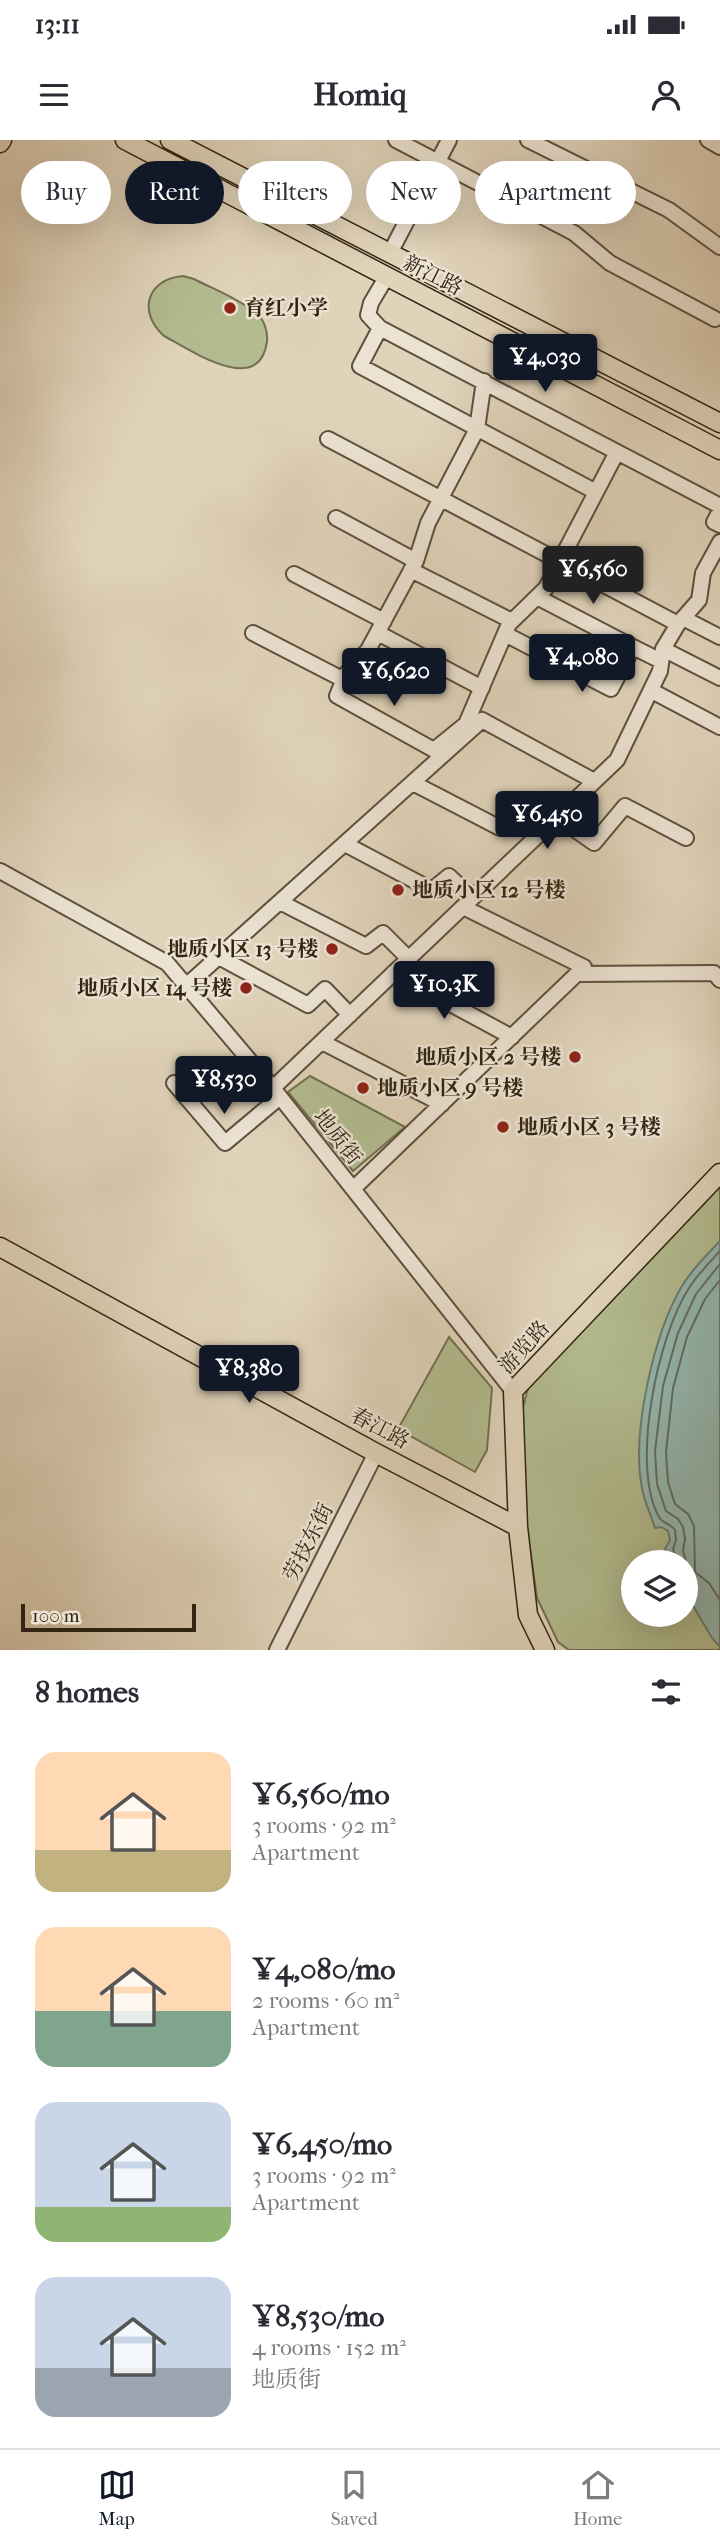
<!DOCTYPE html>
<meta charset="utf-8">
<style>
:root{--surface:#fff;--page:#f7f7f7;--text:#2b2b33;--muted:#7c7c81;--line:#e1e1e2;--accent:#111827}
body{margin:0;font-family:"IM FELL French Canon","Noto Serif SC",serif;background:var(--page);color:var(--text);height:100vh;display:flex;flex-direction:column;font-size:26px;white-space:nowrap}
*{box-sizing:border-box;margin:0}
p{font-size:23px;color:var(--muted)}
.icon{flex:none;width:38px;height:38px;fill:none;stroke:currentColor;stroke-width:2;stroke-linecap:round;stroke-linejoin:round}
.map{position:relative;height:1510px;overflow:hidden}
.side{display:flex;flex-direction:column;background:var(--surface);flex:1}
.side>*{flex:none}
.guide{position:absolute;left:21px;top:21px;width:679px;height:63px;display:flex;gap:14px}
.fabs{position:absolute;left:621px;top:1410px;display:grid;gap:14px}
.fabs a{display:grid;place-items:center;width:77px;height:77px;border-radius:50%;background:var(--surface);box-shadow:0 7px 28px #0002;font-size:35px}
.scale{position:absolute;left:21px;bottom:18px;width:175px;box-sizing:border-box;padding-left:7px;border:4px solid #322512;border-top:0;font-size:19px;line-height:24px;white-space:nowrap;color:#322512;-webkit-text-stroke:5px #ebe2d2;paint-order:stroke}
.price{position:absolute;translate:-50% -60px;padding:0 16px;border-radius:7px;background:var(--accent);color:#fff;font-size:23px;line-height:46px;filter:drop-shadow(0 2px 4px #0008)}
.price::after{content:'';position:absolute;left:50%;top:42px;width:21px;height:16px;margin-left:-10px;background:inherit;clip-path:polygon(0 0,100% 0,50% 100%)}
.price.current{background:#222;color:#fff}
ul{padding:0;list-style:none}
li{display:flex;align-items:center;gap:21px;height:175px;padding:0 35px}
li span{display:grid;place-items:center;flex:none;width:196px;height:140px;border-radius:21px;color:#555}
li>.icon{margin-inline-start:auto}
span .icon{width:84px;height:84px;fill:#fffc;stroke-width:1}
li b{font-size:30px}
h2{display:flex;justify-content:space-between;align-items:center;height:84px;padding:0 35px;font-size:30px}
.chip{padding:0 24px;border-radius:32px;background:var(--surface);box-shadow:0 7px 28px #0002;font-size:24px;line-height:63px}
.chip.current{background:var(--accent);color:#fff}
.status{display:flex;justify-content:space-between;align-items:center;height:49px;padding:0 35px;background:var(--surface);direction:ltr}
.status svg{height:19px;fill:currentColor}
header{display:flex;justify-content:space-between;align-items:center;height:91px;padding:0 35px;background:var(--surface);font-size:32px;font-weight:700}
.tabs{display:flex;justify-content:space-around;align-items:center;height:98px;border-top:2px solid var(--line);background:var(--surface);font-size:19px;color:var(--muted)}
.tabs a{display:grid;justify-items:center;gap:4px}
.tabs .current{color:var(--accent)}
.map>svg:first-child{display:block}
.green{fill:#b2bc90;stroke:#727051;stroke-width:2;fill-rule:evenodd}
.water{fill:#94b8b0;stroke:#6d7d71;stroke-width:2}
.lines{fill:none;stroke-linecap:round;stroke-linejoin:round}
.shore{stroke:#636e61;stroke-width:2}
.minor-casing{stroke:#5e503c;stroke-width:18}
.major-casing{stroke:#322512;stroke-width:21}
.minor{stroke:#ebe2d2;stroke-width:14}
.major{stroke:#e0d3ba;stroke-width:18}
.poi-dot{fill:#8f2418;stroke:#ebe2d2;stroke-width:2.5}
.labels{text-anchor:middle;stroke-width:5;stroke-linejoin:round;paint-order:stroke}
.street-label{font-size:21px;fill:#322512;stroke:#ebe2d2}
.poi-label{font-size:21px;font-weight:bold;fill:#322512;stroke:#ebe2d2;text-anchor:start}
</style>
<div class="status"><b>13:11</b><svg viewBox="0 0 49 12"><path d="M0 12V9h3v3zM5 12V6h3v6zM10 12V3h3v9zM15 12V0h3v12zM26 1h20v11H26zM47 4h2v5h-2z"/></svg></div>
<header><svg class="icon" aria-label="menu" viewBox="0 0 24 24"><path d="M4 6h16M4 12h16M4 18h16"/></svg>Homiq<svg class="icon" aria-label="person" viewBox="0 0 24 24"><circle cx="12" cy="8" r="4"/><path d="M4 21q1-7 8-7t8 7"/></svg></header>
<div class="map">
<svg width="720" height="1510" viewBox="0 0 720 1510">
<rect width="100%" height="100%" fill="#e0d3ba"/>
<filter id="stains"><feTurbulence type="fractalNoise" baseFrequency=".00286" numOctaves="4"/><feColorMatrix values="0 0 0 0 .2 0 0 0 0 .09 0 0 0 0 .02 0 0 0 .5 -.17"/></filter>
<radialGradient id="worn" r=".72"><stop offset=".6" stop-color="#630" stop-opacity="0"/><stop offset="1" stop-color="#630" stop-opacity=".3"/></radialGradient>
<path class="green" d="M183 136 194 139C213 149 238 158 256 173 264 179 268 191 267 202 259 258 189 209 164 196 137 172 147 139 183 136Z
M310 936 405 987 353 1031 288 952Z
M720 1038V1510H569L558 1502 537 1458 521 1343 517 1291 532 1232ZM634 1423H686V1475H634Z
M449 1197 492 1248 487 1310 475 1332 398 1289Z"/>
<path class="water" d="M720 1101V1507L712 1498 686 1454V1423H671L665 1409 670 1400 668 1391 661 1387 655 1388C651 1375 644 1361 642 1348 631 1293 654 1193 682 1146 692 1129 707 1115 720 1101Z"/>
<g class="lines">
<path class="shore" d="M720 1140 705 1159 687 1197 673 1248 666 1312 668 1342 675 1364 688 1374 694 1386 695 1432 709 1443 720 1460
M677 1423 673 1409 676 1400 675 1390C671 1384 662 1383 659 1377 630 1326 658 1195 689 1148 697 1135 709 1123 720 1111
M686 1423 683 1410 685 1399 683 1387 678 1379 666 1371 657 1344 655 1311 663 1246 678 1193 696 1154 720 1124"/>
<g class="minor-casing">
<path id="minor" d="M396 0 574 93 610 123 715 179
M528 0 669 70 720 107
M708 0 720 7
M390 113 449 0
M387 136 371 163 368 175 380 188 720 366
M380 188 360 226 596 352
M484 241 477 289 428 383 416 421 368 510 346 534 337 556 434 610 466 584 509 484 546 448 617 312
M328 299 678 484
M720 371 714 382 720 385
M336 378 416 421
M411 430 512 481
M294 434 384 481
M537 457 633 507
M683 478 720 497
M253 493 344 540
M378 493 482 548
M505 494 611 549 633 507 661 521
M663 509 720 538
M652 551 720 587
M413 643 500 688 517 675 538 695
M557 677 594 703 625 666 686 698
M345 704 432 750 449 736 472 758
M0 731 167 823 273 948 513 1251
M280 762 366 806 383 793 409 819
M219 817 308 865 325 849 350 875
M393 833 512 897
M578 834 714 833 720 840
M186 846 482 580 594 641
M322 902 442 964
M174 943 225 1003 280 957
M273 948 617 620 660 531 663 509 678 484 699 460 703 433 720 402
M353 1049 584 827 463 767
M277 1510 376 1313"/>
</g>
<g class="major-casing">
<path id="major" d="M125 0 720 310
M170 0 720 283
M0 3 2 0
M0 1107 376 1313 518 1387
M545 1510 528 1475 518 1387 513 1251 720 1033"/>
</g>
<use href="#minor" class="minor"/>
<use href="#major" class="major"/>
</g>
<g class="poi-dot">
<circle cx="230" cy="168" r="7"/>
<circle cx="398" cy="750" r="7"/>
<circle cx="332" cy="809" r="7"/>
<circle cx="246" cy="848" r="7"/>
<circle cx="575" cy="917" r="7"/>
<circle cx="363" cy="948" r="7"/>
<circle cx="503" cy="987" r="7"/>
</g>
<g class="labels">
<g class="street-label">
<text transform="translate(433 135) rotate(27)" y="7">新江路</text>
<text transform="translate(338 997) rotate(52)" y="7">地质街</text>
<text transform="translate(524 1207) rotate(-48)" y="7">游览路</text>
<text transform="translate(380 1288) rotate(28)" y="7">春江路</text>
<text transform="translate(308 1402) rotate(-63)" y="7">劳技东街</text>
</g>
<g class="poi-label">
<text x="244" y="175">育红小学</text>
<text x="412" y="757">地质小区 12 号楼</text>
<text x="318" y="816" text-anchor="end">地质小区 13 号楼</text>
<text x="232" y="855" text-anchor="end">地质小区 14 号楼</text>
<text x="561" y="924" text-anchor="end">地质小区 2 号楼</text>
<text x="377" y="955">地质小区 9 号楼</text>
<text x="517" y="994">地质小区 3 号楼</text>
</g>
</g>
<rect width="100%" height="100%" filter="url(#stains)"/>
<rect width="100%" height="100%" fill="url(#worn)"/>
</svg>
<div class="fabs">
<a><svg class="icon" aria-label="layers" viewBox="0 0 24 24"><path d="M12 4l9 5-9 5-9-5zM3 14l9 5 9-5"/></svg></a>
</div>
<div class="scale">100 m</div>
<b class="price" style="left:545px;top:254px">¥4,030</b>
<b class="price current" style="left:593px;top:466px">¥6,560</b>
<b class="price" style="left:582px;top:554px">¥4,080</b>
<b class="price" style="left:394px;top:568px">¥6,620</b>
<b class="price" style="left:547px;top:711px">¥6,450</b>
<b class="price" style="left:444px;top:881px">¥10.3K</b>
<b class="price" style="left:224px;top:976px">¥8,530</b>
<b class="price" style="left:249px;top:1265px">¥8,380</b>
<div class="guide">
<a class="chip">Buy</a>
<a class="chip current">Rent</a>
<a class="chip">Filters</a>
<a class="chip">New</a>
<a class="chip">Apartment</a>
</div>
</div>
<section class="side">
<h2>8 homes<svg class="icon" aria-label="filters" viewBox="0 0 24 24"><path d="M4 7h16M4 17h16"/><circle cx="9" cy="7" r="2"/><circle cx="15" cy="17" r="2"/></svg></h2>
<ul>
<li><span style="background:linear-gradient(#ffd9b3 70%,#c2b280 0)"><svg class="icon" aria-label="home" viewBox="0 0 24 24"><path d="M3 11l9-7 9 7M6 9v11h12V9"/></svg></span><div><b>¥6,560/mo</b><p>3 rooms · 92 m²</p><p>Apartment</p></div></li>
<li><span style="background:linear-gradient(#ffd9b3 60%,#7fa58c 0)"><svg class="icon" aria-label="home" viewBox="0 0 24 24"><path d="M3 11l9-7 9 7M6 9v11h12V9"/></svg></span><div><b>¥4,080/mo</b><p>2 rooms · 60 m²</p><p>Apartment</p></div></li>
<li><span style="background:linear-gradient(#c9d6e8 75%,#8fb573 0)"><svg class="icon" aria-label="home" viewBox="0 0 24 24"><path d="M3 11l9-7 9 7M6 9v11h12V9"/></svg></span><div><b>¥6,450/mo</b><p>3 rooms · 92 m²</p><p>Apartment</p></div></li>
<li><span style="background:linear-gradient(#c9d6e8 65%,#9aa5b1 0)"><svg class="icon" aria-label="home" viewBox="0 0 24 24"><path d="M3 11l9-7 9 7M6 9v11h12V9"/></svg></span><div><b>¥8,530/mo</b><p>4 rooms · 152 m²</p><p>地质街</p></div></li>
</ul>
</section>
<nav class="tabs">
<a class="current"><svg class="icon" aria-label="map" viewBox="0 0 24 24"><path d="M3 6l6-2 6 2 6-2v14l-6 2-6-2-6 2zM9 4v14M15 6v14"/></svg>Map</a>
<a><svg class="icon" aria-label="saved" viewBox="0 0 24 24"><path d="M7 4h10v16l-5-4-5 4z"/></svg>Saved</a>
<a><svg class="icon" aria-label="home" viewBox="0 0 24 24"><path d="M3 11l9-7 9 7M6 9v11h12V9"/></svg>Home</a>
</nav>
